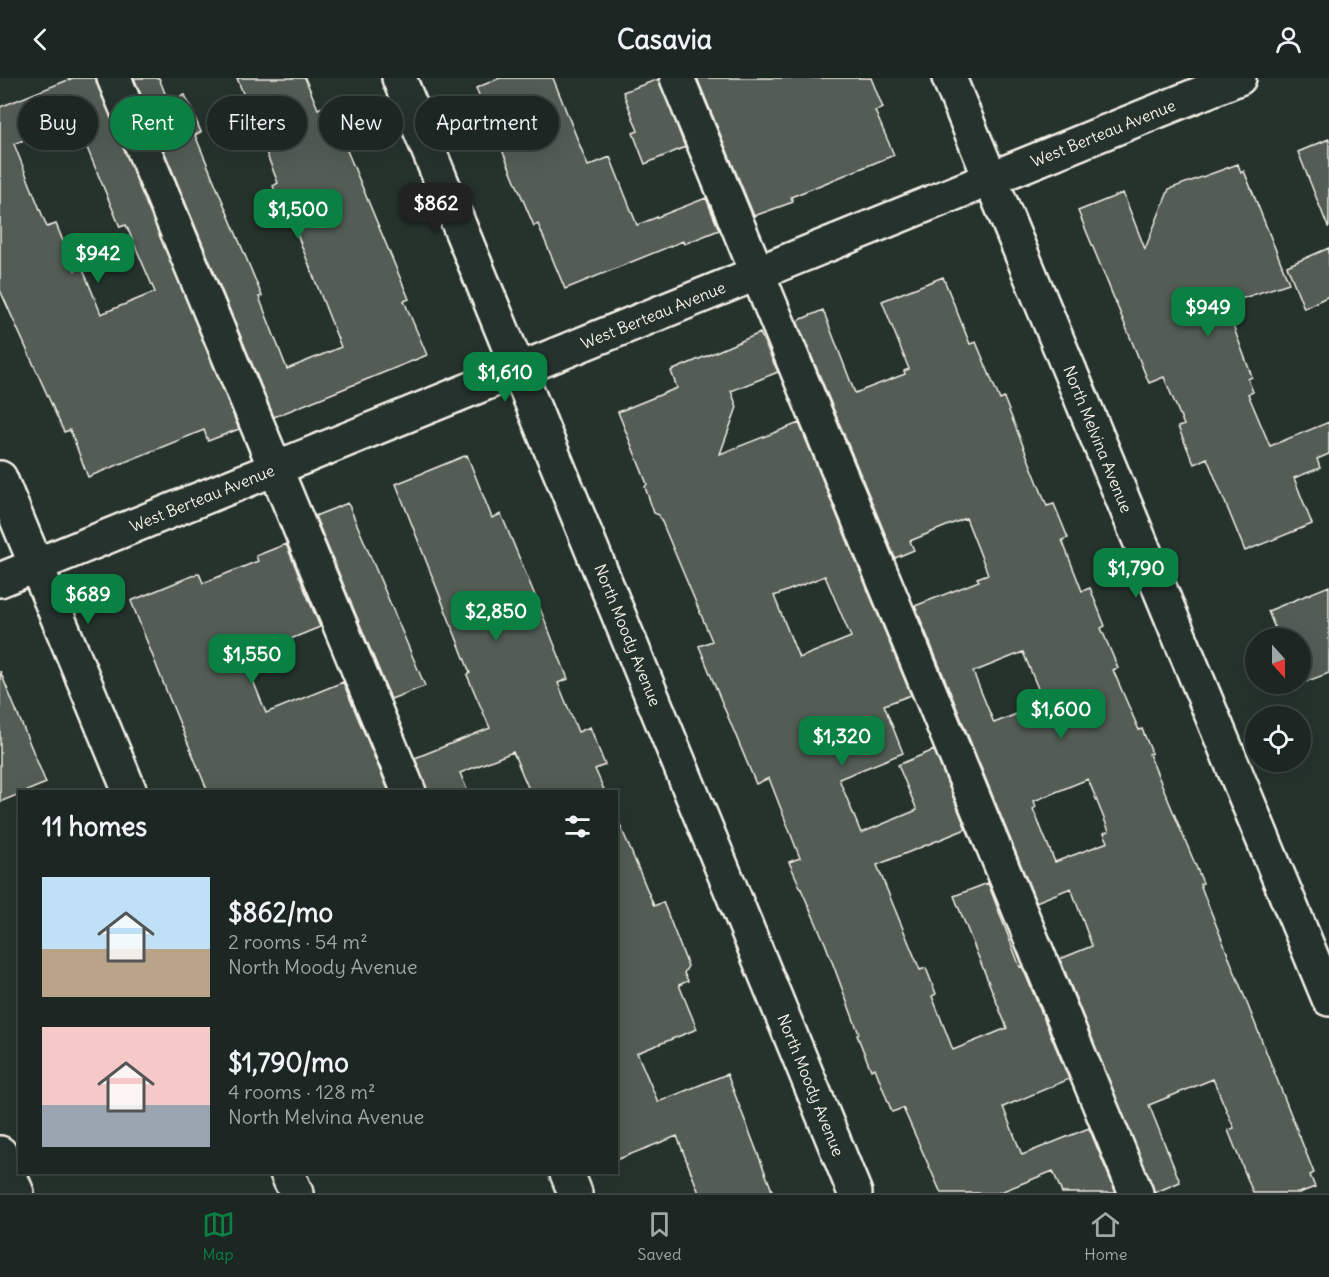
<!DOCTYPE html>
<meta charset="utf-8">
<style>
:root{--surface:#1c2622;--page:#252e2a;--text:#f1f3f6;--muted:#a0a5a5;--line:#3a4340;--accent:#0b8043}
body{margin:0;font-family:Delius,sans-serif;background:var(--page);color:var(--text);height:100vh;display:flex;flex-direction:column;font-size:22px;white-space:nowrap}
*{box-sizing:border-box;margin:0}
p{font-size:20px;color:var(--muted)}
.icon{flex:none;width:33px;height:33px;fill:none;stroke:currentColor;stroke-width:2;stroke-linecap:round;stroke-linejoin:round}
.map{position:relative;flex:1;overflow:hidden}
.drawer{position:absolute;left:18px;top:712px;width:600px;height:384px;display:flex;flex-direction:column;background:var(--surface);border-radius:0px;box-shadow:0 6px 24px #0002,0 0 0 2px var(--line)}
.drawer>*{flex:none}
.hud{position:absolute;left:18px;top:18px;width:600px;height:54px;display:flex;gap:12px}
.needle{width:39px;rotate:159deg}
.tools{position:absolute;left:1245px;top:550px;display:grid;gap:12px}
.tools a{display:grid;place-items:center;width:66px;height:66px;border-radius:50%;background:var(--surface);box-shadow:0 6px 24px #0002,0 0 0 2px var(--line);font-size:30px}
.price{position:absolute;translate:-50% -51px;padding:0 14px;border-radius:12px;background:var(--accent);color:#fff;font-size:20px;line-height:39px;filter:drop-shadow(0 2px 3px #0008)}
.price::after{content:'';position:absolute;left:50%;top:36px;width:18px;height:14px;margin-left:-9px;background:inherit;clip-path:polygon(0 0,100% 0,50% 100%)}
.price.selected{background:#222;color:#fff}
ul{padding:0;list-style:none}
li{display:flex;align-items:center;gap:18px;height:150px;padding:0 24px}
li span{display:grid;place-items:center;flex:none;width:168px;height:120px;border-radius:0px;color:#555}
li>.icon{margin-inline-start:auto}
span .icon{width:72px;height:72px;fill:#fffc;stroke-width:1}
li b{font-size:26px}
h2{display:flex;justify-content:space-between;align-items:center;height:72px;padding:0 24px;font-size:26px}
.tag{padding:0 21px;border-radius:27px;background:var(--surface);box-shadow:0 6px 24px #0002,0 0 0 2px var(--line);font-size:21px;line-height:54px}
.tag.selected{background:var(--accent);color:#fff}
header{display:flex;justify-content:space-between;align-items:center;height:78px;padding:0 24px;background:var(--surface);font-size:27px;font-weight:700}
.tab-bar{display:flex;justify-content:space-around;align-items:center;height:84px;border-top:2px solid var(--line);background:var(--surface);font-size:16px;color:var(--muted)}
.tab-bar a{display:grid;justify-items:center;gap:3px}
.tab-bar .selected{color:var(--accent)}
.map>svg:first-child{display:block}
.building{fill:#525c55;stroke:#f4f1e8;stroke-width:1.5;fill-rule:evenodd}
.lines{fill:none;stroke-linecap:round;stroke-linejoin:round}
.minor-casing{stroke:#f4f1e8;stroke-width:38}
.minor{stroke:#26332d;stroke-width:33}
.labels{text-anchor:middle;stroke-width:5;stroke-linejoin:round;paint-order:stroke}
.street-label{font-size:16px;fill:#f4f1e8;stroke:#26332d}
</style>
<header><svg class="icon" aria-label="back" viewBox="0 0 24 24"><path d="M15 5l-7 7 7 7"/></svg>Casavia<svg class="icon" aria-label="person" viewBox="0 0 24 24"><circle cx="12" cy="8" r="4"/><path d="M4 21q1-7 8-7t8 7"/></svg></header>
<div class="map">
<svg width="1329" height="1115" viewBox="0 0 1329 1115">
<rect width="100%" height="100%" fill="#26332d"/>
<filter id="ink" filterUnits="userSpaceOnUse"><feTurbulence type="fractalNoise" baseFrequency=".0167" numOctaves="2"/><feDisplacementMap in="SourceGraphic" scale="12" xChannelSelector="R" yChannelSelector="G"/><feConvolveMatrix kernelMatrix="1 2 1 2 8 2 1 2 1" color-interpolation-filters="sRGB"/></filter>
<g filter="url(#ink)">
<path class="building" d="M73 0H96L239 351 208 363 204 352 88 399 70 352 64 354 0 212V29ZM75 41 120 149 126 147 155 214 101 236 82 189 75 192 56 146 47 149 14 66Z
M134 0H159L168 23 185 17 201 54 195 57 262 218 259 219 287 291 341 269 288 133 284 135 273 108 278 105 237 0H305L318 31 328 27 409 221 404 223 427 277 274 339Z
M500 0H553L588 88 610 79 637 147 706 120 719 152 684 166 683 163 565 211 538 146 534 148 476 10Z
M697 0H871L883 30 875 33 894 77 791 119 793 124 754 138Z
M659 1 685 69 645 86 633 55 638 53 623 14Z
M1329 61V149H1328L1298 74Z
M1238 86 1241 95 1244 93 1289 205 1225 226 1252 299 1248 301 1253 314 1248 316 1270 368 1329 344V376L1317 381 1320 390 1294 400 1312 446 1245 473 1207 380 1194 386 1178 349 1184 347 1164 299 1149 305 1078 133 1123 115 1145 171 1169 111Z
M1329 170V218L1304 230 1287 188Z
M943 199 970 266 976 264 1000 322 1004 320 1047 428 1054 426 1068 460 1062 462 1082 513 1090 510 1105 548 1101 550 1118 590 1113 592 1139 652 1142 651 1152 675 1149 676 1203 805 1200 806 1314 1095 1310 1097 1315 1109 1299 1115H1253L1228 1052 1234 1050 1213 1001 1149 1027 1180 1104 1154 1115 1060 881 1092 868 1071 810 1036 824 915 528 979 503 977 500 988 496 966 440 910 463 914 472 895 480 797 243 823 232 855 315 905 296 904 293 909 291 882 223ZM1023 574 1044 625 994 645 973 594ZM1088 701 1109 753 1104 755 1108 764 1055 784 1033 731 1036 729 1034 723Z
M760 255 778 294 731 313 737 329 720 376 799 345 911 617 884 627 903 675 839 701 861 755 917 732 898 687 934 672 966 751 877 787 894 829 920 892 926 890 936 916 932 918 953 972 1007 950 954 818 988 805 1020 889 1022 888 1069 1001 1003 1029 1022 1077 1089 1050 1116 1115H1062L1053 1093 998 1115H941L903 1030 892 1034 875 990 871 992 857 957 859 956 825 865 789 784 800 780 769 700 756 706 713 603 699 568 712 563 659 437 654 435 645 409 647 406 618 334 677 310 671 293ZM825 498 851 559 799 580 774 518Z
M467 377 492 440 501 436 536 520 568 601 558 605 578 654 590 649 605 687 595 691 605 714H530L513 674 460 695 468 714H427L415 680 490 650 467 597 470 595 396 406Z
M348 425 425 608 391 621 315 438Z
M286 466 320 549 244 580 266 635 343 604 389 714H208L168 617 131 523 199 495 203 505 258 483 256 478Z
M1329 508V595L1300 606V561H1279L1268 533Z
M0 593 46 705 0 724Z
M616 737 654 828 663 824 688 888 684 895 688 903 679 907 697 951 637 975 658 1024 727 996 773 1115H699L677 1058 616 1082Z"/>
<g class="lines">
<g class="minor-casing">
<path id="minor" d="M114 0 409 714
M399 0 855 1115
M677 0 1136 1115
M949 0 1329 921
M0 400 130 714
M0 502 1239 0
M0 1075 17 1115
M287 1095 296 1115
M567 1095 575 1115"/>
</g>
<use href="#minor" class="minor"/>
</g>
</g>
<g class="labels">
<g class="street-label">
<text transform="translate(1103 55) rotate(-22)" y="6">West Berteau Avenue</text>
<text transform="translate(653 237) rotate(-22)" y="6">West Berteau Avenue</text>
<text transform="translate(1098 361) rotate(68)" y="6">North Melvina Avenue</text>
<text transform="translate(202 420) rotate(-22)" y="6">West Berteau Avenue</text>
<text transform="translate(628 557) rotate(68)" y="6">North Moody Avenue</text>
<text transform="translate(811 1007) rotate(68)" y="6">North Moody Avenue</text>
</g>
</g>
</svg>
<div class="tools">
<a><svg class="needle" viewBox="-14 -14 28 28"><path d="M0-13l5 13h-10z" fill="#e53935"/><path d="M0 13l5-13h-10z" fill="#a0a5a5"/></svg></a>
<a><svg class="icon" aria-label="locate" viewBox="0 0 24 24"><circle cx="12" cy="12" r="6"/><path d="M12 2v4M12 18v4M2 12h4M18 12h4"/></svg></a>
</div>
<b class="price selected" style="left:436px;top:156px">$862</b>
<b class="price" style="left:298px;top:162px">$1,500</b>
<b class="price" style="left:98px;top:206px">$942</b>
<b class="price" style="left:1208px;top:260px">$949</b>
<b class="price" style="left:505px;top:325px">$1,610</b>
<b class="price" style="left:1136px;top:521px">$1,790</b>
<b class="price" style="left:88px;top:547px">$689</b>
<b class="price" style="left:496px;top:564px">$2,850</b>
<b class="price" style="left:252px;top:607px">$1,550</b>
<b class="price" style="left:1061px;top:662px">$1,600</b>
<b class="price" style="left:842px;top:689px">$1,320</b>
<div class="hud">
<a class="tag">Buy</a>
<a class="tag selected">Rent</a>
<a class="tag">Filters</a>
<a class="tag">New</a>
<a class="tag">Apartment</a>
</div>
<section class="drawer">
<h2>11 homes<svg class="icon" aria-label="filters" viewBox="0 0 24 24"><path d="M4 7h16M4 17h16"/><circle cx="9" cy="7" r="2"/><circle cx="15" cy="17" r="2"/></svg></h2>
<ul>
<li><span style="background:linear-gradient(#bfe0f5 60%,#b9a48a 0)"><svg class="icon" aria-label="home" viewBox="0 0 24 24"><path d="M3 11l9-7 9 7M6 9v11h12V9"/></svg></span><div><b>$862/mo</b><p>2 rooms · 54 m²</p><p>North Moody Avenue</p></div></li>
<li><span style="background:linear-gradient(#f6c9c9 65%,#9aa5b1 0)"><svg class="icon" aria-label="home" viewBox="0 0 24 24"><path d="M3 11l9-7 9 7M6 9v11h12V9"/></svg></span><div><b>$1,790/mo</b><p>4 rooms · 128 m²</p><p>North Melvina Avenue</p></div></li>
</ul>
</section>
</div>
<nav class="tab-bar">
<a class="selected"><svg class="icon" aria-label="map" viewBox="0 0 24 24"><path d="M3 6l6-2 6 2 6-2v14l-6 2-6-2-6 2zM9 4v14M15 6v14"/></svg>Map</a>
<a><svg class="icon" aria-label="saved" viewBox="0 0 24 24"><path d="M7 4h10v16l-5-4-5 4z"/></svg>Saved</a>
<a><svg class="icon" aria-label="home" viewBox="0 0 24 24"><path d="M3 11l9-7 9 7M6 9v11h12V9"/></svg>Home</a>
</nav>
